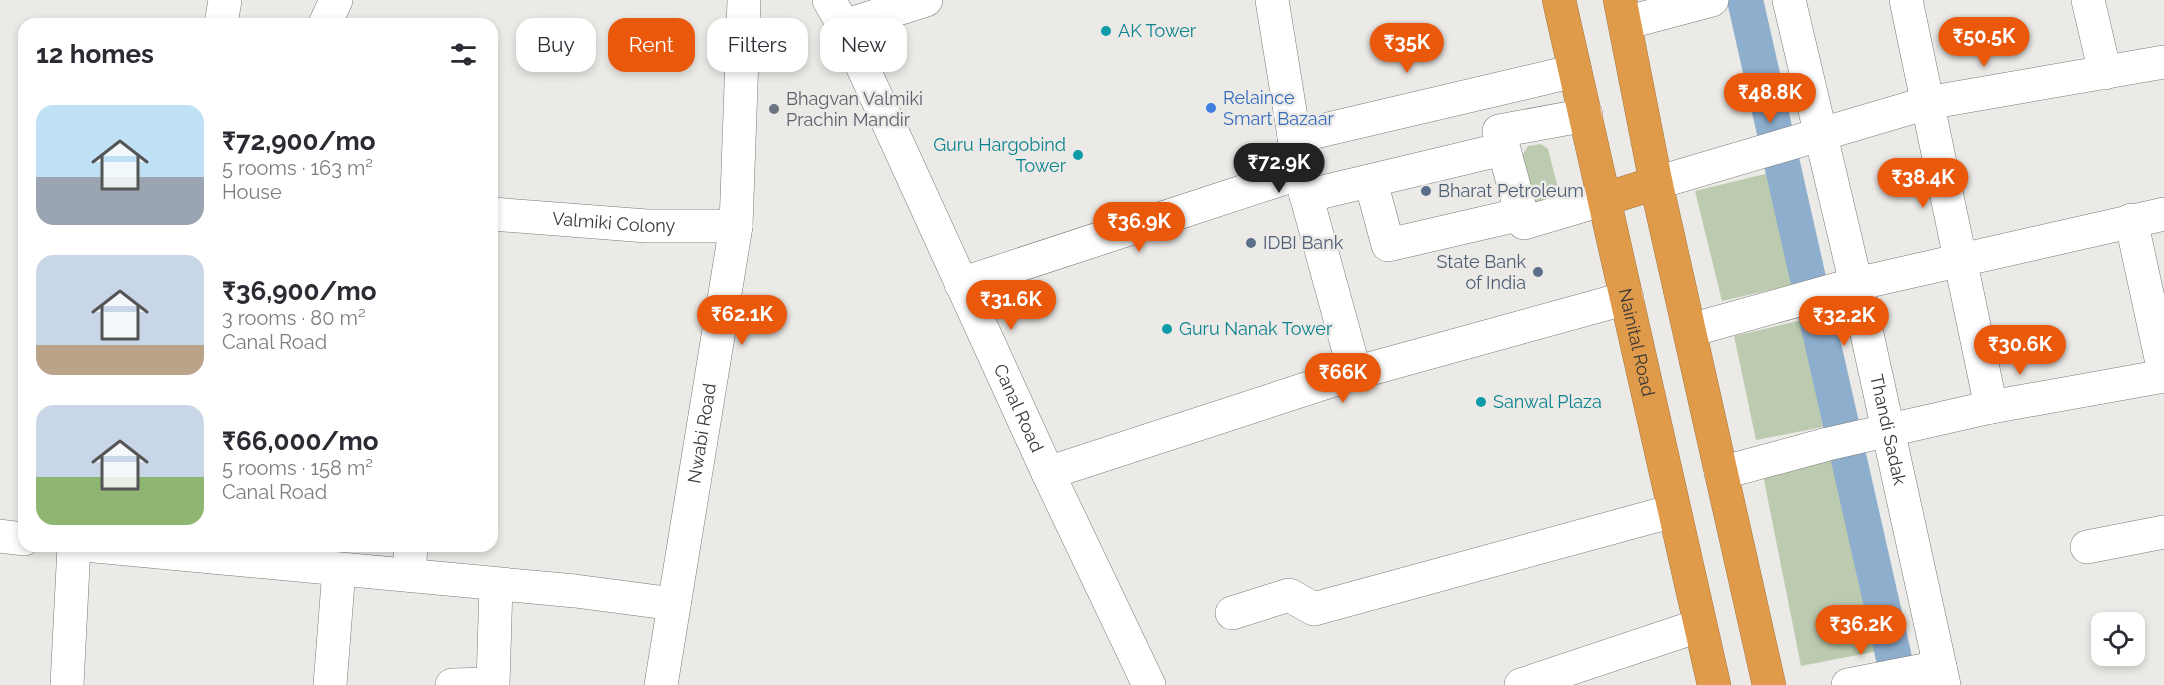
<!DOCTYPE html>
<meta charset="utf-8">
<style>
:root{--surface:#fff;--page:#f2f2f3;--text:#2b2b33;--muted:#7c7c81;--accent:#ea580c}
body{margin:0;font-family:Raleway,sans-serif;background:var(--page);color:var(--text);height:100vh;display:flex;flex-direction:column;font-size:22px;white-space:nowrap}
*{box-sizing:border-box;margin:0}
p{font-size:20px;color:var(--muted)}
.icon{flex:none;width:33px;height:33px;fill:none;stroke:currentColor;stroke-width:2;stroke-linecap:round;stroke-linejoin:round}
.map{position:relative;flex:1;overflow:hidden}
.side{position:absolute;left:18px;top:18px;width:480px;height:534px;display:flex;flex-direction:column;background:var(--surface);border-radius:18px;box-shadow:0 3px 9px #0003}
.side>*{flex:none}
.banner{position:absolute;left:516px;top:18px;width:570px;height:54px;display:flex;gap:12px}
.buttons{position:absolute;left:2091px;top:612px;display:grid;gap:12px}
.buttons a{display:grid;place-items:center;width:54px;height:54px;border-radius:12px;background:var(--surface);box-shadow:0 3px 9px #0003;font-size:30px}
.price{position:absolute;translate:-50% -51px;padding:0 14px;border-radius:21px;background:var(--accent);color:#fff;font-size:20px;line-height:39px;filter:drop-shadow(0 2px 3px #0008)}
.price::after{content:'';position:absolute;left:50%;top:36px;width:18px;height:14px;margin-left:-9px;background:inherit;clip-path:polygon(0 0,100% 0,50% 100%)}
.price.active{background:#222;color:#fff}
ul{padding:0;list-style:none}
li{display:flex;align-items:center;gap:18px;height:150px;padding:0 18px}
li span{display:grid;place-items:center;flex:none;width:168px;height:120px;border-radius:18px;color:#555}
li>.icon{margin-inline-start:auto}
span .icon{width:72px;height:72px;fill:#fffc;stroke-width:1}
li b{font-size:26px}
h2{display:flex;justify-content:space-between;align-items:center;height:72px;padding:0 18px;font-size:26px}
.tag{padding:0 21px;border-radius:18px;background:var(--surface);box-shadow:0 3px 9px #0003;font-size:21px;line-height:54px}
.tag.active{background:var(--accent);color:#fff}
.map>svg:first-child{display:block}
.green{fill:#bccbaf}
.lines{fill:none;stroke-linecap:round;stroke-linejoin:round}
.canal{stroke:#8eaece;stroke-width:36}
.minor-casing{stroke:#7b7977;stroke-width:34}
.highway-casing{stroke:#a57844;stroke-width:34}
.minor{stroke:#fff;stroke-width:33}
.highway{stroke:#df9a4a;stroke-width:33}
.culture-dot{fill:#0f9aa8;stroke:#ebeae7;stroke-width:2}
.shop-dot{fill:#3f7fe0;stroke:#ebeae7;stroke-width:2}
.worship-dot{fill:#6b7280;stroke:#ebeae7;stroke-width:2}
.service-dot{fill:#5c6f8a;stroke:#ebeae7;stroke-width:2}
.labels{text-anchor:middle;stroke-width:5;stroke-linejoin:round;paint-order:stroke}
.culture-label{font-size:18px;fill:#0d838f;stroke:#ebeae7;text-anchor:start}
.shop-label{font-size:18px;fill:#366cbe;stroke:#ebeae7;text-anchor:start}
.worship-label{font-size:18px;fill:#5b616d;stroke:#ebeae7;text-anchor:start}
.service-label{font-size:18px;fill:#4e5e75;stroke:#ebeae7;text-anchor:start}
.street-label{font-size:18px;fill:#3a3938;stroke:#ebeae7}
</style>
<div class="map">
<svg width="2164" height="685" viewBox="0 0 2164 685">
<rect width="100%" height="100%" fill="#ebeae7"/>
<path class="green" d="M1541 144 1548 149 1560 196 1535 204 1522 156 1528 146Z
M1769 173 1796 284 1722 301 1695 191Z
M1802 320 1823 427 1756 440 1734 336Z
M1839 459 1878 651 1801 666 1763 475Z"/>
<g class="lines">
<path class="canal" d="M1745 0 1900 685"/>
<g class="minor-casing">
<g id="minor">
<path id="s1" d="M829 0 844 26 1048 473 1149 685"/>
<path d="M1272 0 1300 173 1355 373"/>
<path id="s2" d="M1789 0 1856 284 1944 685"/>
<path d="M1906 0 1991 407"/>
<path d="M2088 0 2105 73"/>
<path d="M1625 23 1712 0"/>
<path d="M221 24 225 0"/>
<path d="M325 24 336 0"/>
<path d="M844 26 926 0"/>
<path d="M1586 115 1499 131 1524 223 1605 199"/>
<path d="M1294 137 1575 71"/>
<path d="M1371 182 1388 245 1522 214"/>
<path d="M1656 183 1927 103 2164 62"/>
<path d="M1306 196 1503 149"/>
<path id="s3" d="M492 214 647 226H736"/>
<path d="M2131 220 2164 372"/>
<path d="M961 284 1300 173"/>
<path d="M1691 330 1856 284 2164 214"/>
<path d="M1048 473 1355 373 1627 298"/>
<path d="M1721 473 1828 444 1991 407 2164 376"/>
<path d="M0 536 24 539"/>
<path d="M95 546 575 591 674 604"/>
<path d="M2087 547 2164 532"/>
<path d="M409 575 411 546"/>
<path d="M1232 613 1289 595 1314 609 1673 511"/>
<path d="M67 685 74 546"/>
<path d="M330 685 339 570"/>
<path d="M452 685 493 684 496 585"/>
<path id="s4" d="M661 685 736 226 744 0"/>
<path d="M1521 685 1698 626"/>
<path d="M1848 685 1940 667"/>
</g>
</g>
<g class="highway-casing">
<g id="highway">
<path id="s5" d="M1559 0 1714 685"/>
<path d="M1620 0 1656 183 1769 685"/>
<path d="M1605 199 1656 183"/>
</g>
</g>
<use href="#minor" class="minor"/>
<use href="#highway" class="highway"/>
</g>
<g class="culture-dot">
<circle cx="1106" cy="31" r="6"/>
<circle cx="1078" cy="155" r="6"/>
<circle cx="1167" cy="329" r="6"/>
<circle cx="1481" cy="402" r="6"/>
</g>
<circle class="shop-dot" cx="1211" cy="108" r="6"/>
<circle class="worship-dot" cx="774" cy="109" r="6"/>
<g class="service-dot">
<circle cx="1426" cy="191" r="6"/>
<circle cx="1251" cy="243" r="6"/>
<circle cx="1538" cy="272" r="6"/>
</g>
<g class="labels">
<g class="culture-label">
<text x="1118" y="37">AK Tower</text>
<text x="1066" y="151" text-anchor="end">Guru Hargobind<tspan x="1066" dy="21">Tower</tspan></text>
<text x="1179" y="335">Guru Nanak Tower</text>
<text x="1493" y="408">Sanwal Plaza</text>
</g>
<g class="shop-label">
<text x="1223" y="104">Relaince<tspan x="1223" dy="21">Smart Bazaar</tspan></text>
</g>
<g class="worship-label">
<text x="786" y="105">Bhagvan Valmiki<tspan x="786" dy="21">Prachin Mandir</tspan></text>
</g>
<g class="service-label">
<text x="1438" y="197">Bharat Petroleum</text>
<text x="1263" y="249">IDBI Bank</text>
<text x="1526" y="268" text-anchor="end">State Bank<tspan x="1526" dy="21">of India</tspan></text>
</g>
<g class="street-label">
<text dy="6" stroke="none"><textPath href="#s3" startOffset="122">Valmiki Colony</textPath></text>
<text dy="6" stroke="none"><textPath href="#s5" startOffset="351">Nainital Road</textPath></text>
<text dy="6" stroke="none"><textPath href="#s1" startOffset="450">Canal Road</textPath></text>
<text dy="6" stroke="none"><textPath href="#s2" startOffset="441">Thandi Sadak</textPath></text>
<text dy="6" stroke="none"><textPath href="#s4" startOffset="255">Nwabi Road</textPath></text>
</g>
</g>
</svg>
<div class="buttons">
<a><svg class="icon" aria-label="locate" viewBox="0 0 24 24"><circle cx="12" cy="12" r="6"/><path d="M12 2v4M12 18v4M2 12h4M18 12h4"/></svg></a>
</div>
<b class="price" style="left:1984px;top:68px">₹50.5K</b>
<b class="price" style="left:1407px;top:74px">₹35K</b>
<b class="price" style="left:1770px;top:124px">₹48.8K</b>
<b class="price active" style="left:1279px;top:194px">₹72.9K</b>
<b class="price" style="left:1923px;top:209px">₹38.4K</b>
<b class="price" style="left:1139px;top:253px">₹36.9K</b>
<b class="price" style="left:1011px;top:331px">₹31.6K</b>
<b class="price" style="left:742px;top:346px">₹62.1K</b>
<b class="price" style="left:1844px;top:347px">₹32.2K</b>
<b class="price" style="left:2020px;top:376px">₹30.6K</b>
<b class="price" style="left:1343px;top:404px">₹66K</b>
<b class="price" style="left:1861px;top:656px">₹36.2K</b>
<div class="banner">
<a class="tag">Buy</a>
<a class="tag active">Rent</a>
<a class="tag">Filters</a>
<a class="tag">New</a>
</div>
<section class="side">
<h2>12 homes<svg class="icon" aria-label="filters" viewBox="0 0 24 24"><path d="M4 7h16M4 17h16"/><circle cx="9" cy="7" r="2"/><circle cx="15" cy="17" r="2"/></svg></h2>
<ul>
<li><span style="background:linear-gradient(#bfe0f5 60%,#9aa5b1 0)"><svg class="icon" aria-label="home" viewBox="0 0 24 24"><path d="M3 11l9-7 9 7M6 9v11h12V9"/></svg></span><div><b>₹72,900/mo</b><p>5 rooms · 163 m²</p><p>House</p></div></li>
<li><span style="background:linear-gradient(#c9d6e8 75%,#b9a48a 0)"><svg class="icon" aria-label="home" viewBox="0 0 24 24"><path d="M3 11l9-7 9 7M6 9v11h12V9"/></svg></span><div><b>₹36,900/mo</b><p>3 rooms · 80 m²</p><p>Canal Road</p></div></li>
<li><span style="background:linear-gradient(#c9d6e8 60%,#8fb573 0)"><svg class="icon" aria-label="home" viewBox="0 0 24 24"><path d="M3 11l9-7 9 7M6 9v11h12V9"/></svg></span><div><b>₹66,000/mo</b><p>5 rooms · 158 m²</p><p>Canal Road</p></div></li>
</ul>
</section>
</div>
